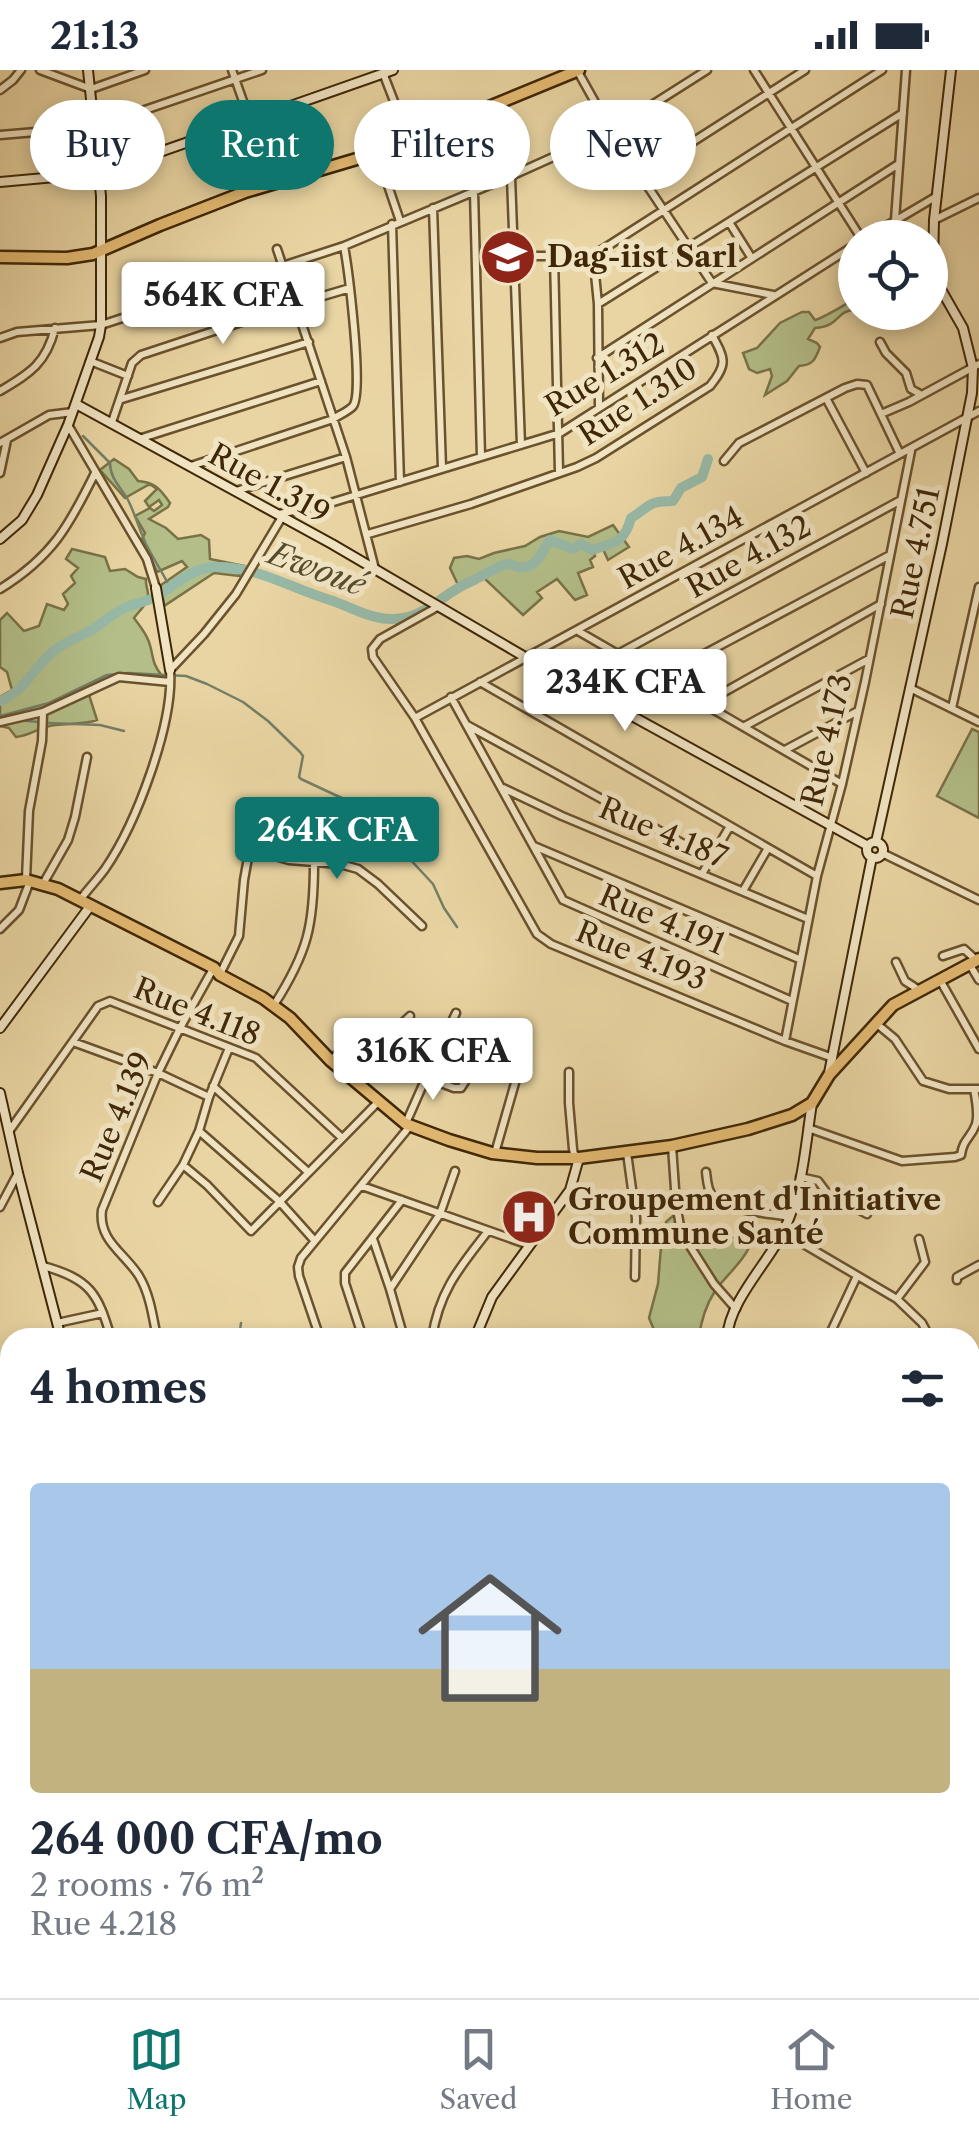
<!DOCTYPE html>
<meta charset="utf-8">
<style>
:root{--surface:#fff;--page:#f2f2f3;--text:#1f2937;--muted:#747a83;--line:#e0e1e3;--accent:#0f766e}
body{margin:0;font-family:"Libre Caslon Text",serif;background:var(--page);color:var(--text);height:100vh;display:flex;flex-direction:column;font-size:38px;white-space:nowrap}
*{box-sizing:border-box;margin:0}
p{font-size:32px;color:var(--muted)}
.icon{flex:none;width:55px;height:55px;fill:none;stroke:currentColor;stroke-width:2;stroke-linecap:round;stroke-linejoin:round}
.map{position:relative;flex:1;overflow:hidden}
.details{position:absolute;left:0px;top:1258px;width:980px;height:672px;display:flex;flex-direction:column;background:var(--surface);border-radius:30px 30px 0 0;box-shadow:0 5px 15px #0003}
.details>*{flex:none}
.hud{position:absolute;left:30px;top:30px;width:920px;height:90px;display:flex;gap:20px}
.controls{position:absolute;left:838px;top:150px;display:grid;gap:20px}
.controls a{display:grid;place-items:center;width:110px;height:110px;border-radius:50%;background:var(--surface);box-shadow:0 5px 15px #0003;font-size:50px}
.price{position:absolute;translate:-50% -85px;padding:0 22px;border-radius:10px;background:#fff;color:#222;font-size:32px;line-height:65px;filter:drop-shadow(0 2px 5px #0008)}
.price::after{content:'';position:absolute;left:50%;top:60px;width:30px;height:22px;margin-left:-15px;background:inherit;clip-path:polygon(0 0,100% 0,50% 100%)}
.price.on{background:var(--accent);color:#fff}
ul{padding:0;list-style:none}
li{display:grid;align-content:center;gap:20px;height:530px;padding:0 30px}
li+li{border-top:2px solid var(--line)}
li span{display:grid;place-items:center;height:310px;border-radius:10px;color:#555}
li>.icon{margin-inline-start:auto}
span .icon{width:180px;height:180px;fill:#fffc;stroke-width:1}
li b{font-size:42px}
h2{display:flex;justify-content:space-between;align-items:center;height:120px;padding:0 30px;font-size:42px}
.tag{padding:0 35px;border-radius:45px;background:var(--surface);box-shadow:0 5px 15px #0003;font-size:35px;line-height:90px}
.tag.on{background:var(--accent);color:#fff}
.status{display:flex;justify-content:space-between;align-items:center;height:70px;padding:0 50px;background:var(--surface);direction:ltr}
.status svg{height:28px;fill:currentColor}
.tab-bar{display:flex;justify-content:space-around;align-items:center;height:140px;border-top:2px solid var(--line);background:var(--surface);font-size:28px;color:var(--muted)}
.tab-bar a{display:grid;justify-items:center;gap:5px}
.tab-bar .on{color:var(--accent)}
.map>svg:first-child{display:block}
.green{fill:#b3be88;stroke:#797247;stroke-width:2.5}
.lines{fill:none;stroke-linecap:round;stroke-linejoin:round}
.stream{stroke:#747f67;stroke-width:2.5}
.river{stroke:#97b9a7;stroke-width:10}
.street-casing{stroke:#6a522d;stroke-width:11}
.secondary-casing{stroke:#3f2706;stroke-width:12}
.primary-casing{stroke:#3f2706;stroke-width:15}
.street{stroke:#f1e4c3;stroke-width:6}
.secondary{stroke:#f1e4c3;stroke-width:8}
.primary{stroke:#e4ba72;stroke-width:10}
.labels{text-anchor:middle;stroke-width:10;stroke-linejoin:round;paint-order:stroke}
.poi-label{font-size:30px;font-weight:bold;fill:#3f2706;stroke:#f1e4c3;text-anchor:start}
.street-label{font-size:30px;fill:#3f2706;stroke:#f1e4c3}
.water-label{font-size:32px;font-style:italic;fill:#554c2e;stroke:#f1e4c3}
</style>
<div class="status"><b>21:13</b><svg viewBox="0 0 49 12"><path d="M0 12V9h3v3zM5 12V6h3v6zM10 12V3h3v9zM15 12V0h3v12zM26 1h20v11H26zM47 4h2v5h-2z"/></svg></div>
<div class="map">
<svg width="979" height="1928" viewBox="0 0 979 1928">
<rect width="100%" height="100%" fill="#e9d5a3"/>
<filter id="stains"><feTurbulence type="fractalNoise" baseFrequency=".002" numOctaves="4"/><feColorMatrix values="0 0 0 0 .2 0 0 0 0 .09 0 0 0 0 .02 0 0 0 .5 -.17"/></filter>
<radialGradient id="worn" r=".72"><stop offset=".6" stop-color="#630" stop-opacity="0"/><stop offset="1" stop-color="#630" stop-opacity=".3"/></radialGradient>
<path class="green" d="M850 203 855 207V240C836 240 840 257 815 258L808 269 817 273 820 277C815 290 813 295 799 296L787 311 765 325 772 306 770 299 757 303 749 299 743 283 757 278 780 253 802 242H809L815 250C820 249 848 234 851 230L844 208Z
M114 389 129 399 138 411C155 412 161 420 170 433L168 437 149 449 166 458 178 469 201 465 209 470 210 489 244 496 239 506 214 503 164 536 161 515 187 497 182 491 157 502 142 469 145 463 135 446 150 438 154 441 162 435 159 430 149 437 145 431 157 419 151 415H148L125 428 100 400Z
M613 455 629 477 608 490 602 477 592 479 595 486 590 490 593 497 578 503 587 525 575 530 557 509 537 522 542 528 523 545 483 507 459 517 450 498 454 488 467 486 479 489 494 483 525 476 540 467 559 461 588 467Z
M72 479 105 487 110 501 125 499 138 507 146 509C145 515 149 521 148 527 147 535 138 542 134 548 140 556 146 563 149 572 154 587 151 592 162 606 150 610 140 605 128 606 115 607 99 617 89 625L97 650C83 655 70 653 56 655 41 656 30 666 16 667L9 658 0 656V627L12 620 7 602 0 597V550L7 543 24 561 39 556 47 534 64 540 68 534 63 524 75 513 71 506 78 498 66 489Z
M972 659 979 662V748L937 726Z
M674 1145 681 1166 753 1168C746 1190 728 1203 715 1221 706 1235 701 1252 699 1267H657L649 1248 658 1214 661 1177 666 1152Z"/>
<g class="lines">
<path class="stream" d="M83 366 110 393C110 407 119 416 127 428 135 443 139 459 146 474 153 488 162 502 170 517
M0 646 49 633 107 605 128 603 186 606 207 614 243 632 268 651 300 682 303 686 299 707 301 709 361 737 370 749 377 767 407 786 433 814 444 838 457 857
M17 650 39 652
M47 653 100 655 124 661
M239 1268 241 1253
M0 1706 10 1702
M431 1928 433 1920"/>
<path class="river" d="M0 631C25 622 35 595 55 580 67 571 82 566 95 558 105 551 115 542 127 537 136 533 146 532 155 527 175 516 190 498 215 497 258 496 292 519 330 530 355 538 375 553 403 548 428 544 447 521 470 512 481 507 492 499 504 495 513 492 510 495 518 497 536 501 542 481 550 470L573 479 581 474 592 480C614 472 624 474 631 448 651 436 647 431 673 431L681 418 702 407 708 389"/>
<g class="street-casing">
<path id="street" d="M40 0 91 19 145 0
M232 0 250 51
M577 0 611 61 712 213 773 225
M754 0 861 168
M384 1 385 8 409 70
M0 20 13 10 21 0
M0 65 95 57 262 0
M377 83 400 151
M641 105 805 0
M511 107 521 375
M474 122 481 387
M433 138 442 398
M895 150 906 0
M934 150 979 128
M729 152 751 187
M392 154 400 412
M866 168 937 126
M277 179 346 387 375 499
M593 184 598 234 599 338
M514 186H585L597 183 882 0
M554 186 559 402
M598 234 903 43
M0 268 17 262 101 255 344 176 511 106 611 61 707 0
M880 272 886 283 906 303 911 319 920 324
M597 288 897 95
M90 291 128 306
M0 321C30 303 46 294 55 258
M826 328 866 403
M122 329 309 272
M881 344 909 332 979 294
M112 352 132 293 141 285 296 234 350 218
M68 355 147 489 156 518
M142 368 321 311
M0 373 49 345 73 342
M724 391 739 373 845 318 857 314 867 315 900 384
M191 396 333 349C339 345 349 341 353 336 364 322 348 198 344 176
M0 403 7 370
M236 421 346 387
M279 444 327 434 560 363 855 175
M368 464 471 434 577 397 596 388 710 316C728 294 725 289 712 265
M0 519C52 487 69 456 95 403
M439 536 380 569 372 579 373 587 415 648 537 864 551 874 785 971 833 988
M578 561 842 714
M618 584 901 430
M659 608 890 485
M480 612 817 806
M910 618 979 652
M451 627 563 830 792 931
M703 634 881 534
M952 638 979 517
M415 648 979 341
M0 652 43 642 119 607 170 612
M467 655 711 789
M745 656 869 589
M785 680 858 641
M503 718 562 746 808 849
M534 776 799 889
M251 779 289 790 340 794 358 799 378 814 422 856
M882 783 979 830
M702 804 730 756
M26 809 29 741 42 671 43 643
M43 814 68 770 75 747 87 687
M743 821 768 778
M80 830C88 819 97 810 105 799 136 754 174 654 170 600L204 564 236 524 282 447
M0 859 19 840 30 811
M943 886 964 879 976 890
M896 892 905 911 919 920
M970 895 979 910
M220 904 239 866 244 810 255 749
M940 910 979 979
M274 935C308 882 314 855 314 793
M877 954 895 969 923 1011 949 1019H979
M394 961 410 946
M785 971 817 806 842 714 865 612 911 381
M73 972 158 1003 209 1027
M229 978 209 1027 199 1061 279 1131 314 1170
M331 991 351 968
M569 1002V1033L573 1079 574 1084 578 1087
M213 1016 308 1102
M406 1053 425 1010 428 1008 454 1018H461L478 991 477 985 444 968 456 943
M808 1058 902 1091 955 1087 961 1085C963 1069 971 1068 976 1054 979 1044 976 1030 974 1019
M10 1060 98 936 110 931 256 988 342 1068
M672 1076 676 1133 681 1162 714 1214 736 1239
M495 1083 515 1013
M627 1083 636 1148 635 1207
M183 1095 207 1115 251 1161 379 1031
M706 1102C707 1109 707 1119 712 1125 724 1141 770 1143 789 1147
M800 1107 818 1111 827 1123 867 1144
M362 1116 529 1175
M158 1132 183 1095 199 1061
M0 1137 18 1103
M783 1162 897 1229 922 1253 930 1268
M373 1169 390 1219
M43 1196C90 1209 98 1223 111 1268
M957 1210V1207L979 1195
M897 1229 925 1192 919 1169
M57 1253 103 1243
M157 1268C153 1248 150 1224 139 1206 125 1183 98 1171 102 1140L158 1003 180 958 213 899
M320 1268 299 1206 298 1197 301 1188 410 1056
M363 1268 345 1213V1203L402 1130
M404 1268 390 1219 440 1144 455 1101
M432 1268C439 1221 460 1197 488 1161
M828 1268 857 1206
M970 1300 979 1299
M970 1331 979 1353
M0 1375 10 1372
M0 1406 10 1387
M970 1457 979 1460
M0 1490 10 1473
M0 1610 10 1628
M970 1618 979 1572
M970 1626 979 1631
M0 1674 10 1685
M0 1727 10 1722
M970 1740 979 1726
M971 1740 972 1749 979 1753
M0 1788 10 1782
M0 1811 10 1807
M0 1852 10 1848
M0 1879 10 1865
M0 1896 10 1892
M970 1906 979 1913
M212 1920 219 1928
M306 1920 319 1928
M458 1920 460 1928
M534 1920 535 1928
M639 1920 651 1928
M763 1920 775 1928
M168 1928 184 1920
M627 1928 635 1920
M698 1928C709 1922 723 1919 734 1928
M891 1928 898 1920
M973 1928 979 1918"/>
</g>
<g class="secondary-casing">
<path id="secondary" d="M0 112 100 103 393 0
M76 334 332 474 525 587 868 776
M0 469 22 450 37 425 68 355 99 267 101 255V126L88 0
M156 518 170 600
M876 772 942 474 972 323 973 298 963 258 935 209 933 197 934 150 951 0
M867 780a8 8 0 1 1 16 0a8 8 0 1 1-16 0Z
M0 958 91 835
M829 1003 872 787
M0 1023 18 1103 61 1268
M475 1268 492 1227 570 1120 579 1088
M727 1268C729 1232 766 1195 782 1164 803 1124 805 1077 812 1033
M0 1330 10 1328
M0 1571 10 1565
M852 1920 864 1928
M63 1928 83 1920
M368 1928 371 1920"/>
</g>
<g class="primary-casing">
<path id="primary" d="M0 187 67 188 93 184 160 155 245 122 377 83 579 0
M0 813 26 810 58 819 214 898 220 905 263 928 290 948 331 991 406 1054 449 1070 492 1083 537 1088H579L672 1076 748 1059 792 1045 812 1033 829 1005 893 935 979 889"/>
</g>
<use href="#street" class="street"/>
<use href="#secondary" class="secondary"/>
<use href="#primary" class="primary"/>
</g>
<defs>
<g id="university-disc" transform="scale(2.875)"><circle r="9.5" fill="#8f2418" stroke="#f1e4c3"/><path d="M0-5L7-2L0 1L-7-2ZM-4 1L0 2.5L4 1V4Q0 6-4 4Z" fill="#fff"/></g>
<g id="hospital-disc" transform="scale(2.875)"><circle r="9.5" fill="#8f2418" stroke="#f1e4c3"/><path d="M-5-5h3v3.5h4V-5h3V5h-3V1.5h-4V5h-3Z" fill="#fff"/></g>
</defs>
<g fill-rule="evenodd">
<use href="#university-disc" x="508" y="187"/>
<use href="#hospital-disc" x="529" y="1147"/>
</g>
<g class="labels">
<g class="poi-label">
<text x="547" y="197">Dag-iist Sarl</text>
<text x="568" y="1140">Groupement d'Initiative<tspan x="568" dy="34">Commune Santé</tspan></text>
</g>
<g class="street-label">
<text transform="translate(605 305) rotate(-31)" y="10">Rue 1.312</text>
<text transform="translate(638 332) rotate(-33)" y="10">Rue 1.310</text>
<text transform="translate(269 414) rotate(29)" y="10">Rue 1.319</text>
<text transform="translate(681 478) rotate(-29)" y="10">Rue 4.134</text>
<text transform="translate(916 483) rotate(-78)" y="10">Rue 4.751</text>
<text transform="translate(749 487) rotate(-29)" y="10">Rue 4.132</text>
<text transform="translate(827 670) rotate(-77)" y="10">Rue 4.173</text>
<text transform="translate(663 763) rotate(23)" y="10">Rue 4.187</text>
<text transform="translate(662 850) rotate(23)" y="10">Rue 4.191</text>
<text transform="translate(641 886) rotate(22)" y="10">Rue 4.193</text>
<text transform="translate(197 942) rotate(22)" y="10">Rue 4.118</text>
<text transform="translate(117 1047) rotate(-67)" y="10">Rue 4.139</text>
</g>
<g class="water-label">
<text transform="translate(317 499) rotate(20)" y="11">Ewoué</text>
</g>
</g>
<rect width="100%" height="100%" filter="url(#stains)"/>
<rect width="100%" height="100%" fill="url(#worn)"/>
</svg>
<div class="controls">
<a><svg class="icon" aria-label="locate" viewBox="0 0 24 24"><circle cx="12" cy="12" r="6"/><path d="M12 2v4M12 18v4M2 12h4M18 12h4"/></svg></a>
</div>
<b class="price" style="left:223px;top:277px">564K CFA</b>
<b class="price" style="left:625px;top:664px">234K CFA</b>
<b class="price on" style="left:337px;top:812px">264K CFA</b>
<b class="price" style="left:433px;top:1033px">316K CFA</b>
<div class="hud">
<a class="tag">Buy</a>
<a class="tag on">Rent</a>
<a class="tag">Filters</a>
<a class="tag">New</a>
</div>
<section class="details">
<h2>4 homes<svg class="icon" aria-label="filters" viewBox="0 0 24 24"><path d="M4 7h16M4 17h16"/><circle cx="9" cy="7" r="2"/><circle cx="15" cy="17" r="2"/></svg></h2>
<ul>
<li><span style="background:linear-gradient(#a9c7e8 60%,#c2b280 0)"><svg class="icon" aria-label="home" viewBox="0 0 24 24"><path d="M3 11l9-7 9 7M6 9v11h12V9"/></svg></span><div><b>264 000 CFA/mo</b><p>2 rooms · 76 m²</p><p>Rue 4.218</p></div></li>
</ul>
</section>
</div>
<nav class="tab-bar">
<a class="on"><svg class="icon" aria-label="map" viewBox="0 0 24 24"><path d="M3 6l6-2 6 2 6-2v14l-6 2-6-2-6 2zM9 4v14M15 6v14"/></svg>Map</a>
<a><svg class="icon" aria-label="saved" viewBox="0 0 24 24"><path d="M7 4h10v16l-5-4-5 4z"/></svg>Saved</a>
<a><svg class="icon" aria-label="home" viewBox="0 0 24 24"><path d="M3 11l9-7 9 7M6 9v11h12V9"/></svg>Home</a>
</nav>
